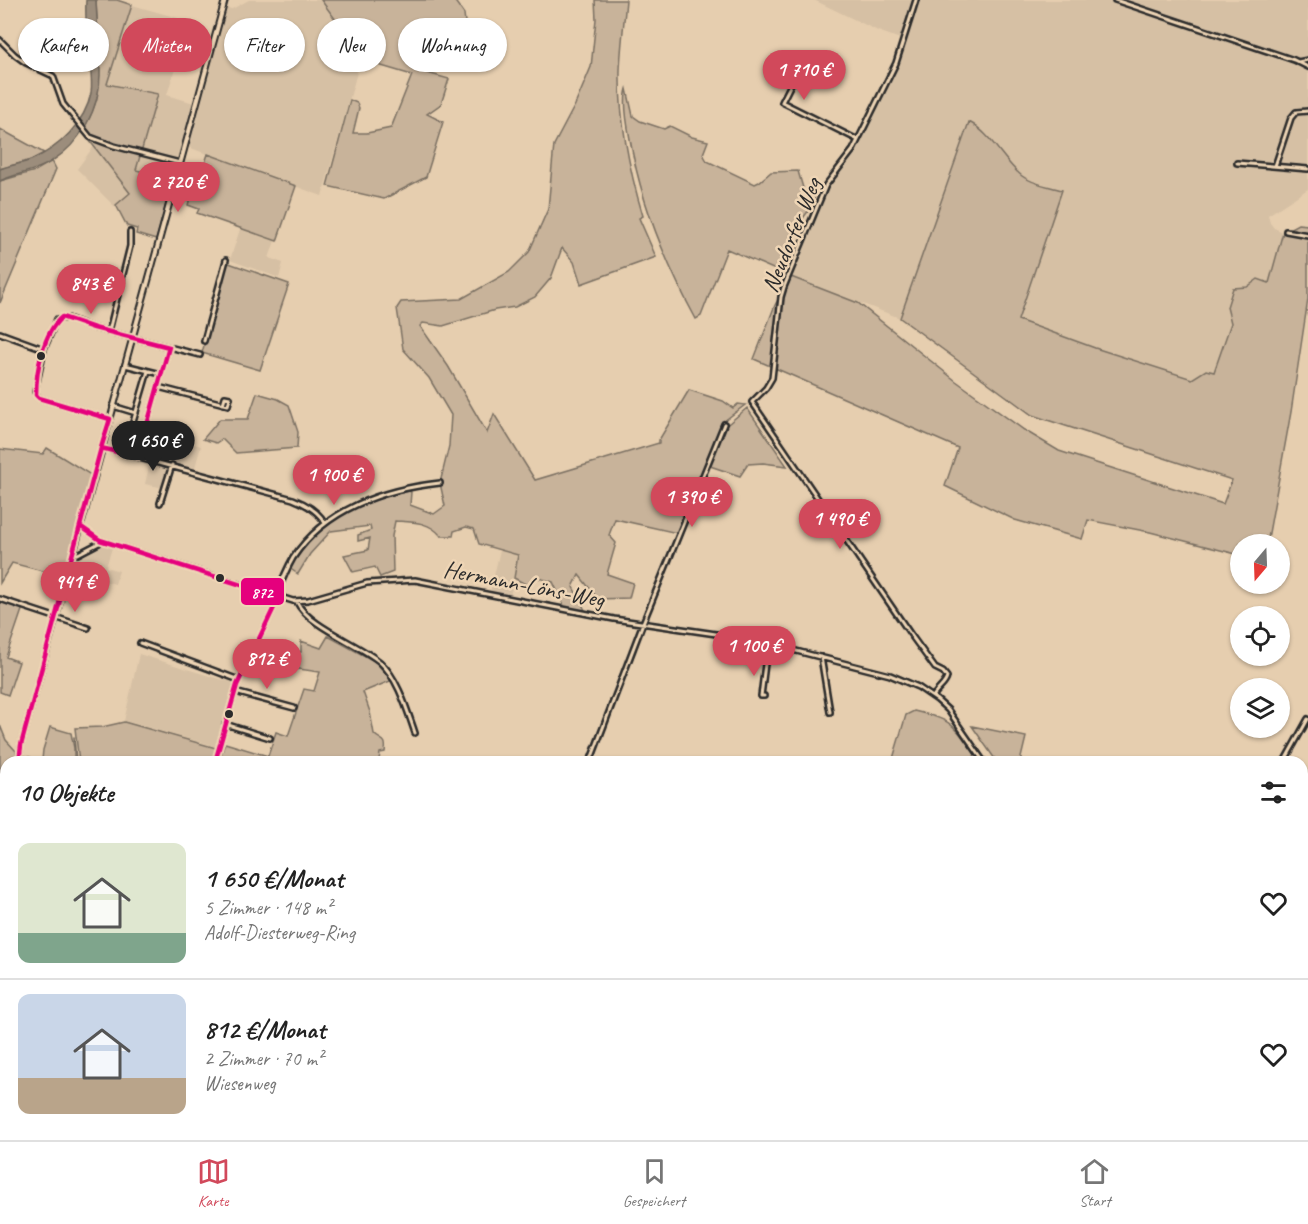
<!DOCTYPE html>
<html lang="de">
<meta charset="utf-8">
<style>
:root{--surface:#fff;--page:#f6f6f6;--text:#222;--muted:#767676;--line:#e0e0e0;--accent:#d1495b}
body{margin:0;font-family:Caveat,sans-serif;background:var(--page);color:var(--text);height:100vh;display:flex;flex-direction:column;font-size:22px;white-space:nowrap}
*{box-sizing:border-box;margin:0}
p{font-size:20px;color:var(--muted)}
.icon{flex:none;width:33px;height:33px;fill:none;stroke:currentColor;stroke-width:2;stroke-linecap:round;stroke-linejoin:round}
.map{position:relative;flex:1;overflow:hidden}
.drawer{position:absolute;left:0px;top:756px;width:1308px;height:384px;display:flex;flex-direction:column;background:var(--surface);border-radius:18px 18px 0 0;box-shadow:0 2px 4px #0004}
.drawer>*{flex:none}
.guide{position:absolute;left:18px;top:18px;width:600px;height:54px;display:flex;gap:12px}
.needle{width:39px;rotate:199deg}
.controls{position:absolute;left:1230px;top:534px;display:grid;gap:12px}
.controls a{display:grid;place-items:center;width:60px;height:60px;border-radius:50%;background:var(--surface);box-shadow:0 2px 4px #0004;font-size:30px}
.price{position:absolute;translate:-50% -51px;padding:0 14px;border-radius:21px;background:var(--accent);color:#fff;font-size:20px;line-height:39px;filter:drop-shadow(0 2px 3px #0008)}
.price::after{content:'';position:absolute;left:50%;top:36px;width:18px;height:14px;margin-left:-9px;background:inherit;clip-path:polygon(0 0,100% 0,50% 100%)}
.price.on{background:#222;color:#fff}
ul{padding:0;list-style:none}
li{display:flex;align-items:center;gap:18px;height:150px;padding:0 18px}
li+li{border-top:2px solid var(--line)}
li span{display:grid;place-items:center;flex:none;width:168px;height:120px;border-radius:12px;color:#555}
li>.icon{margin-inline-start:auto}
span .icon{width:72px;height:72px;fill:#fffc;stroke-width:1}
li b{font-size:26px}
h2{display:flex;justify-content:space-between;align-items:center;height:72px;padding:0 18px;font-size:26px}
.tag{padding:0 21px;border-radius:27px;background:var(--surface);box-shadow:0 2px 4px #0004;font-size:21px;line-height:54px}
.tag.on{background:var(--accent);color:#fff}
.menu{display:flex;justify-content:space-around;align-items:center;height:84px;border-top:2px solid var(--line);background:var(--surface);font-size:16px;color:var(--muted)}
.menu a{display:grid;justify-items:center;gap:3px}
.menu .on{color:var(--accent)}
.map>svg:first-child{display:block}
.built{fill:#d6c0a4}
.green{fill:#c8b39a;stroke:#7a6f62;stroke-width:1.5}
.water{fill:#9c8d7b;stroke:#6f665b;stroke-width:1.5}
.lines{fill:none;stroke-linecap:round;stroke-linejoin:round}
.stream{stroke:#6f665b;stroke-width:1.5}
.minor-casing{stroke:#2b2b2b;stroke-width:8}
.tertiary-casing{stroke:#2b2b2b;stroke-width:8}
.secondary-casing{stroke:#2b2b2b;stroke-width:8}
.primary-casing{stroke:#2b2b2b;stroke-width:9}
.minor{stroke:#eed5b5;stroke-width:3}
.tertiary{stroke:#eed5b5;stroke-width:3}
.secondary{stroke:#eed5b5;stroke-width:4}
.primary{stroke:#eed5b5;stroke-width:4.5}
.bus-1-casing{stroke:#eed5b5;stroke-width:9}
.bus-1{stroke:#e5007d;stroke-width:4.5}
.bus-dot{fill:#2b2b2b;stroke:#eed5b5;stroke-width:2}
.labels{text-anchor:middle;stroke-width:5;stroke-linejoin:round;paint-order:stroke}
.street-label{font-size:24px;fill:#2b2b2b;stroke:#eed5b5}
.line-badge{stroke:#eed5b5;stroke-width:2}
.badge-label{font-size:16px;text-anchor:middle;font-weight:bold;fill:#fff}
</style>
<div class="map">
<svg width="1308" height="1140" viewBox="0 0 1308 1140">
<rect width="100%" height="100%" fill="#e6ceaf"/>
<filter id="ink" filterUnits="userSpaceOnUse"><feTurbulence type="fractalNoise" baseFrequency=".0167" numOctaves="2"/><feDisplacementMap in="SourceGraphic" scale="12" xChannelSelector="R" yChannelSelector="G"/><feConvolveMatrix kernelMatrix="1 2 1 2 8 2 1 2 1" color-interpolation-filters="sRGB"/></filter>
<g filter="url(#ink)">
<path class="built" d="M249 0H321L362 55 322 196 188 147 226 8 232 9Z
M814 0H1308V189L1268 215 1270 223 1274 228 1283 232 1269 283 1258 279 1247 287 1240 289 1227 307 1231 323 1214 372 1206 370 1192 380 1095 348 1018 320 1061 190 1024 178 970 122 900 318 791 277 827 186 854 151 897 64 906 41 878 31Z
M132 5 189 21 167 95 194 103 173 179 136 170 107 84Z
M94 146 131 193 115 207 77 169Z
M240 229 275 241 269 258 283 263 279 278 230 260Z
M178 440 201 446 194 471 171 464Z
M150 462 170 467 164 488 145 484Z
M103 545 112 548 106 567 119 571 115 584 71 572 73 562Z
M500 550 518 555 510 597 490 593Z
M139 654 219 679 236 682 217 747 124 721Z"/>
<path class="green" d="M96 0H117L132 5 107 84 158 94 136 170 173 179 156 240 136 234 137 229 127 226 116 205 130 193 86 136 87 131 84 128C109 90 97 42 96 0Z
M321 0H454L464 14 468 46 434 36 427 73 449 79 441 104 427 114 443 122 426 177 384 199 327 186 350 100 357 103 359 108 353 133H367L391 128 412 75 361 60 362 55Z
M595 0H626C624 23 621 46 620 70 619 119 629 169 643 216L639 218 656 257 581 284 574 262 562 248 551 278 535 297 515 307 495 310 443 326 423 323 420 326 448 366 487 433 494 414 535 480 659 443V440L689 390 723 401 733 408 738 404 745 405 723 422 719 430 677 533 615 519 609 535 616 543 607 574 633 583 629 598 598 599 579 575 573 587 586 612 565 608 553 582 535 577 529 586 514 578 518 555 479 544 474 529 466 527 454 531 453 536H441C429 521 412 522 395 521L392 536 393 572 380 577 375 567 353 572 344 555 368 550 370 538 358 541V535L371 530 370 526 331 531 310 554 298 574 289 568C314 523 361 500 409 491L411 492 410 505 434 514 445 506 440 483 449 446 451 415 429 378 403 349 397 308 401 302 461 299 509 272 529 252 548 209 554 145 575 105 591 67 596 19Z
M627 89 633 116 640 121 664 129 670 126 692 137 708 141 703 154 707 161 755 184 759 182 771 172 798 171 806 198 817 187 812 206 798 225H797V232L786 254 780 272 727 249 701 316 696 319C665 262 641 204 630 139 627 124 623 102 627 89Z
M969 122C992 134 1002 160 1022 176 1032 184 1049 186 1062 190L1018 320 1095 348 1192 379 1206 370 1214 372 1231 323 1227 307 1233 288 1247 287 1258 279 1269 283 1283 232 1298 224 1308 225V299L1291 412 1267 544H1240V555L1150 532 1088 520 1082 539 1015 520 945 486 958 448 754 359 775 305 791 277 858 303 956 381 1024 430 1059 451 1223 504 1232 480 1032 415 900 318Z
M0 129 44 153 31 160 0 169Z
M208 154 296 186 277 241 197 213 199 209 188 205 190 198 193 199Z
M52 161 56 169 0 303V181L35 171Z
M226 262 289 284 260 370 202 353Z
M257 393 278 399 289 405 298 432 297 448 236 453 222 439 216 443 203 439 220 419H248Z
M747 408 787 466 763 463 748 464 740 476 707 465 722 429Z
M47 448 91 475 67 563 50 573 12 563 0 583V449L43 454Z
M0 599 23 607 6 657 19 662 8 695 0 692Z
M328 636 376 662 389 678 390 681 363 692 370 712 374 734C381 742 387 737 385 752L380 753 379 760 382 762H219L225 743 268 756 276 732 288 736 304 689 314 691 320 672 292 668 279 658 282 652H301V641L321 648Z
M914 711C953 720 952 723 975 754L972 762H892L906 715Z
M124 722 216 748 212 762H79L75 728 102 727Z
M0 725 6 740 16 751 17 762H6V773L0 775Z
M972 726 1026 737 1020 762H997Z
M50 727 71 733 74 748V762H23L24 756 42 760 43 750Z
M1302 1088 1308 1089V1140H1255L1251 1134H1302Z"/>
<path class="water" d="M86 0H96C97 25 100 50 100 75 100 108 80 144 52 161 36 172 17 173 0 181V169C10 165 21 164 31 160 59 148 85 123 91 93 93 81 90 68 89 56 87 37 85 19 86 0Z"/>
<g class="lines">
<path class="stream" d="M74 737 76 762
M0 780 6 779"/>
<g class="minor-casing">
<path id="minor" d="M916 0 896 63 853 150 826 185 784 287 781 297 772 378 766 388 752 402 911 635 935 668 943 672 947 677C946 685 937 689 933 697
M1115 0 1294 60 1308 67
M0 40 15 55 26 63 53 76 63 104 90 137 114 146 180 163
M1298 62 1308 60
M798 70 782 102 858 140
M1237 163 1308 169
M1275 166 1291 118 1296 112 1308 111
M1286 231 1308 235
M109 331 130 246V232
M0 333 44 349
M204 341 226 260
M169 347 200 355
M125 365 161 374
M158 387 228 405 230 398 225 397 223 404
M113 406 136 413
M110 419 39 398 35 392 44 349 57 319 68 318 94 328 169 347 138 457
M102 448 293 499C306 504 318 511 325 523
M124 453 148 371
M160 503 172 465
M81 527 100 540 293 601 308 600 367 583 415 580 614 619 716 634 769 644 890 675 918 687 937 700 948 710 984 762
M78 554 99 543 100 540
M276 596C281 583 286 570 293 558 325 509 384 489 440 483
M0 599 88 628
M297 602C308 626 359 644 380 662 398 678 407 710 415 733
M140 643 239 680
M821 657 830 712
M235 692 294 708
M764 696H761L766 656 769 644
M225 724 270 738
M215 762 237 685 279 597
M590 762 643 623 724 424
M1302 917H1308
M0 935 6 936
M0 1028 6 993
M0 1117 6 1121
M39 1134 58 1137 60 1140
M183 1134V1140
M187 1140 188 1134
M234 1140 235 1134
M445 1140 447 1134"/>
</g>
<g class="tertiary-casing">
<path id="tertiary" d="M1284 762 1308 719
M1302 901 1308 899"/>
</g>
<g class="secondary-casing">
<path id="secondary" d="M19 762 21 745 225 0
M112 1140 113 1134"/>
</g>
<g class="primary-casing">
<path id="primary" d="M1302 1054 1308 1056
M959 1140 965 1134"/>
</g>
<use href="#minor" class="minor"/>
<use href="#tertiary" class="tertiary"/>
<use href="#secondary" class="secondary"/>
<use href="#primary" class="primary"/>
<g class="bus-1-casing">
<path id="bus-1" d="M62 317 94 328 169 347 138 457 101 448 110 419 39 398 36 395C36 371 43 333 62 317Z
M80 526 100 540 279 597 237 685 215 762
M19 762 21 745 101 448"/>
</g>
<use href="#bus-1" class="bus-1"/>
</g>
</g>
<g class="bus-dot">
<circle cx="41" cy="356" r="5"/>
<circle cx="220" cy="578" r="5"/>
<circle cx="229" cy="714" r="5"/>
</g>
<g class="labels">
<g class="street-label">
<text transform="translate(791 235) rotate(-68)" y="8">Neudorfer Weg</text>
<text transform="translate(524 584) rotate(11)" y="8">Hermann-Löns-Weg</text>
</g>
</g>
<rect class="line-badge" x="240" y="577" width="45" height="29" rx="6" fill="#e5007d"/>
<g class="badge-label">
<text x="262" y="598">872</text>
</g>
</svg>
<div class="controls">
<a><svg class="needle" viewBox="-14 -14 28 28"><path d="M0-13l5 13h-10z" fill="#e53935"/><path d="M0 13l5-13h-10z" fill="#767676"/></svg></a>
<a><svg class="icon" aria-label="locate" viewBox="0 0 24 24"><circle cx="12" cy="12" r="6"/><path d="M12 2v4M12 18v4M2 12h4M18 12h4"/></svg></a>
<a><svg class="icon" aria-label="layers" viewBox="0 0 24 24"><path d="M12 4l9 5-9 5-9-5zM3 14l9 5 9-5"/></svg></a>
</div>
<b class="price" style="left:804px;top:101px">1 710 €</b>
<b class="price" style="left:178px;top:213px">2 720 €</b>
<b class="price" style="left:91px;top:315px">843 €</b>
<b class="price on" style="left:153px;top:472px">1 650 €</b>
<b class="price" style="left:334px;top:506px">1 900 €</b>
<b class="price" style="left:692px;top:528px">1 390 €</b>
<b class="price" style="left:840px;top:550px">1 490 €</b>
<b class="price" style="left:75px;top:613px">941 €</b>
<b class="price" style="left:754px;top:677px">1 100 €</b>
<b class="price" style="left:267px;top:690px">812 €</b>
<div class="guide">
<a class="tag">Kaufen</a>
<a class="tag on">Mieten</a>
<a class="tag">Filter</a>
<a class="tag">Neu</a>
<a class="tag">Wohnung</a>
</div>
<section class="drawer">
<h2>10 Objekte<svg class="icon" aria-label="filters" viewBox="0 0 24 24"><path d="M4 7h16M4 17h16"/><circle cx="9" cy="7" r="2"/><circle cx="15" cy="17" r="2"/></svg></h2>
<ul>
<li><span style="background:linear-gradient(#dfe7d0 75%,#7fa58c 0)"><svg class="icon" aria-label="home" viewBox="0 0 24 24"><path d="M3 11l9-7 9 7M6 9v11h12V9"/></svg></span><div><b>1 650 €/Monat</b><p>5 Zimmer · 148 m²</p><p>Adolf-Diesterweg-Ring</p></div><svg class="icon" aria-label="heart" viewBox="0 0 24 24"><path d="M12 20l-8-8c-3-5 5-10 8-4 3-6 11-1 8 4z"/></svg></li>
<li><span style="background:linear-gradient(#c9d6e8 70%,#b9a48a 0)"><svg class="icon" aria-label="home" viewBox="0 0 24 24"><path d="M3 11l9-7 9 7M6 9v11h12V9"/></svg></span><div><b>812 €/Monat</b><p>2 Zimmer · 70 m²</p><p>Wiesenweg</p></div><svg class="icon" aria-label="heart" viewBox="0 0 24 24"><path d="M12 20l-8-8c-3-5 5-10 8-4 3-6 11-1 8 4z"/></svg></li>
</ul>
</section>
</div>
<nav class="menu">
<a class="on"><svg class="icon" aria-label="map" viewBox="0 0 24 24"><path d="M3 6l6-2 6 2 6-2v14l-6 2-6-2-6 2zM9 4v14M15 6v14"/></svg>Karte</a>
<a><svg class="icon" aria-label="saved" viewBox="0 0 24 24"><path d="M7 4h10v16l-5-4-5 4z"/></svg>Gespeichert</a>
<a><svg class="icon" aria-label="home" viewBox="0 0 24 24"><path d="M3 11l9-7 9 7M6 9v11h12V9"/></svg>Start</a>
</nav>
